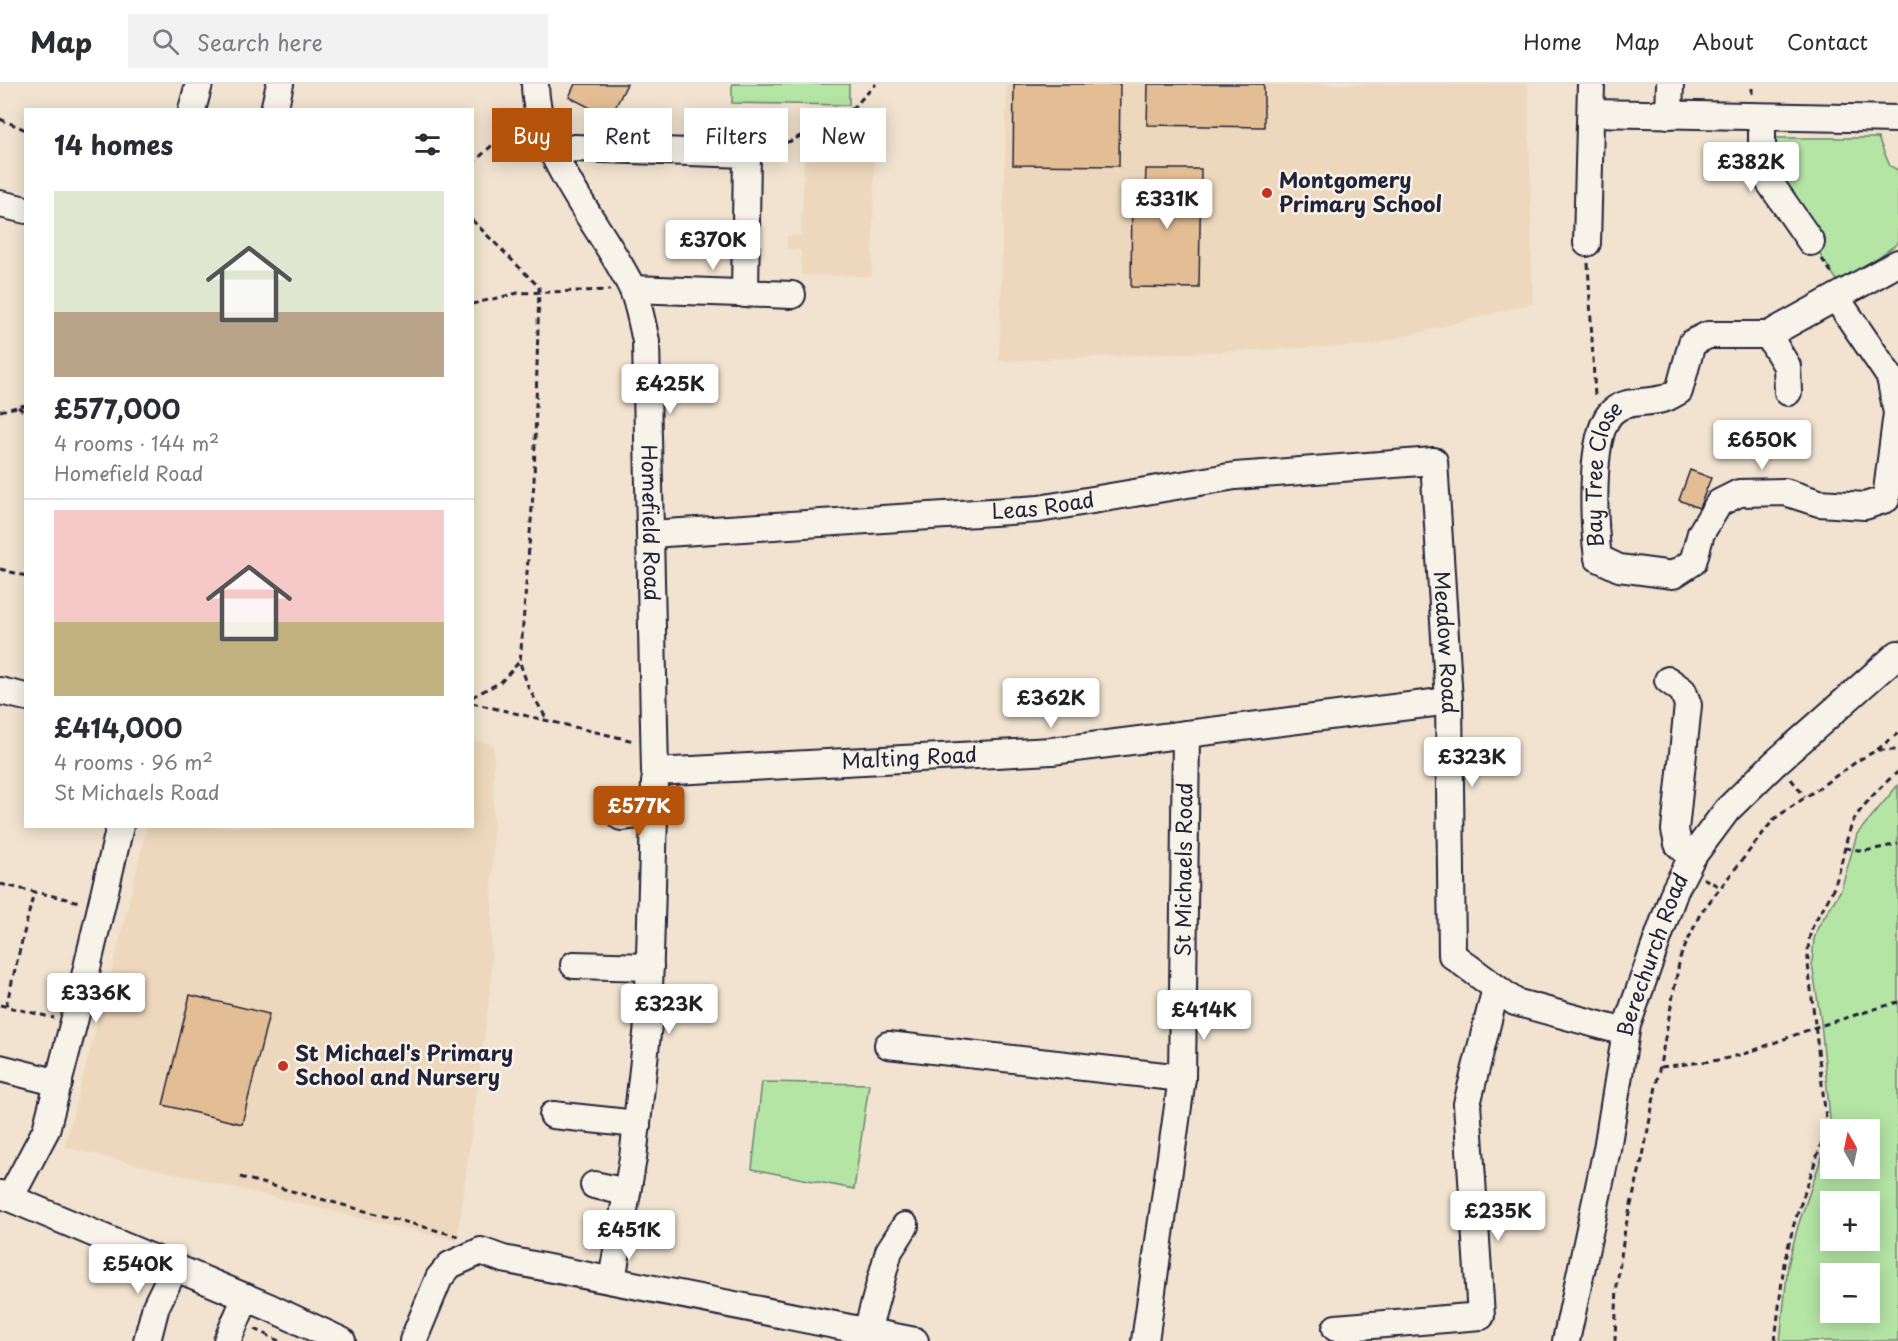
<!DOCTYPE html>
<meta charset="utf-8">
<style>
:root{--surface:#fff;--page:#f2f2f3;--text:#2b2b33;--muted:#7c7c81;--line:#e1e1e2;--accent:#b45309}
body{margin:0;font-family:"Playpen Sans",sans-serif;background:var(--page);color:var(--text);height:100vh;display:flex;flex-direction:column;font-size:22px;white-space:nowrap}
*{box-sizing:border-box;margin:0}
p{font-size:20px;color:var(--muted)}
.icon{flex:none;width:33px;height:33px;fill:none;stroke:currentColor;stroke-width:2;stroke-linecap:round;stroke-linejoin:round}
.map{position:relative;flex:1;overflow:hidden}
.panel{position:absolute;left:24px;top:24px;width:450px;height:720px;display:flex;flex-direction:column;background:var(--surface);border-radius:0px;box-shadow:0 3px 15px #0003}
.panel>*{flex:none}
.guide{position:absolute;left:492px;top:24px;width:570px;height:54px;display:flex;gap:12px}
.needle{width:39px;rotate:351deg}
.buttons{position:absolute;left:1820px;top:1035px;display:grid;gap:12px}
.buttons a{display:grid;place-items:center;width:60px;height:60px;border-radius:0px;background:var(--surface);box-shadow:0 3px 15px #0003;font-size:30px}
.price{position:absolute;translate:-50% -51px;padding:0 14px;border-radius:6px;background:#fff;color:#222;font-size:20px;line-height:39px;filter:drop-shadow(0 2px 3px #0008)}
.price::after{content:'';position:absolute;left:50%;top:36px;width:18px;height:14px;margin-left:-9px;background:inherit;clip-path:polygon(0 0,100% 0,50% 100%)}
.price.on{background:var(--accent);color:#fff}
ul{padding:0;list-style:none}
li{display:grid;align-content:center;gap:12px;height:318px;padding:0 30px}
li+li{border-top:2px solid var(--line)}
li span{display:grid;place-items:center;height:186px;border-radius:0px;color:#555}
li>.icon{margin-inline-start:auto}
span .icon{width:108px;height:108px;fill:#fffc;stroke-width:1}
li b{font-size:26px}
h2{display:flex;justify-content:space-between;align-items:center;height:72px;padding:0 30px;font-size:26px}
.chip{padding:0 21px;border-radius:0px;background:var(--surface);box-shadow:0 3px 15px #0003;font-size:21px;line-height:54px}
.chip.on{background:var(--accent);color:#fff}
header{display:flex;align-items:center;gap:36px;box-sizing:border-box;height:84px;padding:0 30px;background:var(--surface);border-bottom:2px solid var(--line)}
header strong{font-size:28px}
nav{display:flex;gap:33px;margin-inline-start:auto;font-size:21px}
.search{width:420px;height:54px;background:var(--page);display:flex;align-items:center;gap:15px;box-sizing:border-box;padding:0 21px;border-radius:0px;color:var(--muted);font-size:22px}
.map>svg:first-child{display:block}
.built{fill:#edd8bd}
.green{fill:#b4e5a4;stroke:#6b8470;stroke-width:1.5;fill-rule:evenodd}
.building{fill:#e3bd94;stroke:#22223b;stroke-width:1.5}
.lines{fill:none;stroke-linecap:round;stroke-linejoin:round}
.minor-casing{stroke:#22223b;stroke-width:30}
.path{stroke:#22223b;stroke-width:3;stroke-dasharray:6 4.5;stroke-linecap:butt}
.minor{stroke:#f7f3e8;stroke-width:26}
.poi-dot{fill:#c8321e;stroke:#f7f3e8;stroke-width:2}
.labels{text-anchor:middle;stroke-width:5;stroke-linejoin:round;paint-order:stroke}
.poi-label{font-size:21px;font-weight:bold;fill:#22223b;stroke:#f7f3e8;text-anchor:start}
.street-label{font-size:21px;fill:#22223b;stroke:#f7f3e8}
</style>
<header>
<strong>Map</strong>
<div class="search"><svg class="icon" aria-label="search" viewBox="0 0 24 24"><circle cx="10" cy="10" r="6"/><path d="M15 15l6 6"/></svg>Search here</div>
<nav><a>Home</a><a>Map</a><a>About</a><a>Contact</a></nav>
</header>
<div class="map">
<svg width="1898" height="1257" viewBox="0 0 1898 1257">
<rect width="100%" height="100%" fill="#f1e3cf"/>
<filter id="ink" filterUnits="userSpaceOnUse"><feTurbulence type="fractalNoise" baseFrequency=".0167" numOctaves="2"/><feDisplacementMap in="SourceGraphic" scale="12" xChannelSelector="R" yChannelSelector="G"/><feConvolveMatrix kernelMatrix="1 2 1 2 8 2 1 2 1" color-interpolation-filters="sRGB"/></filter>
<g filter="url(#ink)">
<path class="built" d="M1007 0H1528L1533 219 1371 261 999 277Z
M805 54 875 56 872 192 801 191V166L787 165V152H801Z
M473 656 494 661 491 901 457 1157 64 1063 117 867 147 743 472 742Z"/>
<path class="green" d="M732 0H849V21L732 19Z
M1770 54H1878L1890 82 1898 86V159L1840 201 1771 96Z
M1898 701V1257H1780L1788 1181 1798 1142 1830 1049V1084H1869V1046L1831 1045 1821 938 1812 880 1814 855 1818 843 1841 806 1857 750ZM1830 1118H1869V1156H1830ZM1830 1190H1869V1228H1830Z
M762 998 869 1000 854 1105 752 1085Z"/>
<path class="building" d="M575 0H627L610 34 569 13Z
M1014 0H1120L1119 82 1013 81Z
M1148 0H1264V43L1147 41Z
M1146 85H1201L1199 204 1131 203 1132 108H1145Z
M1690 386 1711 394 1699 424 1679 416Z
M190 911 269 930 242 1040 163 1021Z"/>
<g class="lines">
<g class="minor-casing">
<g id="minor">
<path id="s1" d="M535 0C536 71 602 142 632 204 639 220 642 240 646 257L655 688 1052 667 1449 617"/>
<path d="M192 26 199 0"/>
<path d="M274 26 280 0"/>
<path d="M1591 29 1898 35"/>
<path d="M1669 31 1670 0"/>
<path d="M1762 34V67L1770 99 1811 158"/>
<path d="M554 69 574 64 747 70 745 210"/>
<path d="M0 120 26 126"/>
<path d="M1587 159 1591 0"/>
<path d="M633 205 792 211"/>
<path id="s2" d="M1837 215 1890 293 1897 329 1886 415 1865 422 1819 419 1785 408 1739 409 1719 419 1701 449 1693 478 1673 491 1619 484 1598 474C1594 443 1589 355 1610 330 1623 315 1645 320 1662 315 1668 314 1673 310 1679 307L1692 259 1708 251H1768L1898 179"/>
<path d="M1768 251 1787 282 1788 308"/>
<path id="s3" d="M650 450 1039 425 1235 392 1434 377 1449 617 1452 871 1515 918 1625 948"/>
<path d="M1668 596 1683 607 1688 621 1675 746 1678 760 1692 773"/>
<path d="M0 607 26 613"/>
<path d="M621 733 654 729"/>
<path d="M574 881 650 883"/>
<path d="M888 961 1182 994"/>
<path d="M0 984 59 999"/>
<path d="M553 1031 637 1040"/>
<path d="M594 1101 627 1108"/>
<path d="M0 1110 269 1223 342 1257"/>
<path d="M10 1114 46 1046 79 918 120 742"/>
<path d="M612 1196 633 1074 648 941 655 698"/>
<path d="M1336 1244 1481 1232 1467 1020 1496 904"/>
<path d="M867 1247 889 1167 905 1142"/>
<path d="M147 1257 156 1222 175 1183"/>
<path d="M227 1257 246 1213"/>
<path d="M413 1257 439 1194 450 1181 481 1167 503 1175 915 1257"/>
<path id="s4" d="M1145 1257 1182 994 1186 650"/>
<path id="s5" d="M1566 1257 1607 1065 1627 941 1675 806 1692 773 1727 726 1774 680 1898 570"/>
</g>
</g>
<path class="path" d="M1752 10V0
M0 35 26 46
M766 64 791 57 852 25 876 0
M472 80 519 36
M472 136 539 203 534 398 520 579 529 605 548 637
M1822 175 1834 192
M1588 179 1595 313
M472 220 518 209 610 206
M18 323 26 329
M0 327 26 321
M0 485 26 492
M472 613 501 598 519 578
M472 619 634 657
M1879 666H1898
M1791 695 1805 713
M1845 764 1865 767 1898 760
M1703 794 1720 803
M0 800 80 818
M0 921 54 934
M6 922 34 808
M1661 983 1720 976 1747 969 1816 943 1898 918
M240 1093 461 1153
M255 1245 279 1257
M1615 1257 1617 1200 1625 1145 1643 1072 1680 874 1700 830 1774 735 1859 676 1877 666 1898 649
M1775 1257 1784 1179 1794 1140 1827 1043 1808 880C1807 835 1818 839 1834 803 1842 783 1844 760 1852 740 1858 725 1885 698 1898 688"/>
<use href="#minor" class="minor"/>
</g>
</g>
<g class="poi-dot">
<circle cx="1267" cy="109" r="6"/>
<circle cx="283" cy="982" r="6"/>
</g>
<g class="labels">
<g class="poi-label">
<text x="1279" y="104">Montgomery<tspan x="1279" dy="24">Primary School</tspan></text>
<text x="295" y="977">St Michael's Primary<tspan x="295" dy="24">School and Nursery</tspan></text>
</g>
<g class="street-label">
<text dy="7" stroke="none"><textPath href="#s2" startOffset="642">Bay Tree Close</textPath></text>
<text dy="7" stroke="none"><textPath href="#s3" startOffset="394">Leas Road</textPath></text>
<text dy="7" stroke="none"><textPath href="#s1" startOffset="465">Homefield Road</textPath></text>
<text dy="7" stroke="none"><textPath href="#s3" startOffset="970">Meadow Road</textPath></text>
<text dy="7" stroke="none"><textPath href="#s1" startOffset="969">Malting Road</textPath></text>
<text dy="7" stroke="none"><textPath href="#s4" startOffset="474">St Michaels Road</textPath></text>
<text dy="7" stroke="none"><textPath href="#s5" startOffset="396">Berechurch Road</textPath></text>
</g>
</g>
</svg>
<div class="buttons">
<a><svg class="needle" viewBox="-14 -14 28 28"><path d="M0-13l5 13h-10z" fill="#e53935"/><path d="M0 13l5-13h-10z" fill="#7c7c81"/></svg></a>
<a>+</a>
<a>−</a>
</div>
<b class="price" style="left:1751px;top:109px">£382K</b>
<b class="price" style="left:1167px;top:146px">£331K</b>
<b class="price" style="left:713px;top:187px">£370K</b>
<b class="price" style="left:670px;top:331px">£425K</b>
<b class="price" style="left:1762px;top:387px">£650K</b>
<b class="price" style="left:1051px;top:645px">£362K</b>
<b class="price" style="left:1472px;top:704px">£323K</b>
<b class="price on" style="left:639px;top:753px">£577K</b>
<b class="price" style="left:96px;top:940px">£336K</b>
<b class="price" style="left:669px;top:951px">£323K</b>
<b class="price" style="left:1204px;top:957px">£414K</b>
<b class="price" style="left:1498px;top:1158px">£235K</b>
<b class="price" style="left:629px;top:1177px">£451K</b>
<b class="price" style="left:138px;top:1211px">£540K</b>
<div class="guide">
<a class="chip on">Buy</a>
<a class="chip">Rent</a>
<a class="chip">Filters</a>
<a class="chip">New</a>
</div>
<section class="panel">
<h2>14 homes<svg class="icon" aria-label="filters" viewBox="0 0 24 24"><path d="M4 7h16M4 17h16"/><circle cx="9" cy="7" r="2"/><circle cx="15" cy="17" r="2"/></svg></h2>
<ul>
<li><span style="background:linear-gradient(#dfe7d0 65%,#b9a48a 0)"><svg class="icon" aria-label="home" viewBox="0 0 24 24"><path d="M3 11l9-7 9 7M6 9v11h12V9"/></svg></span><div><b>£577,000</b><p>4 rooms · 144 m²</p><p>Homefield Road</p></div></li>
<li><span style="background:linear-gradient(#f6c9c9 60%,#c2b280 0)"><svg class="icon" aria-label="home" viewBox="0 0 24 24"><path d="M3 11l9-7 9 7M6 9v11h12V9"/></svg></span><div><b>£414,000</b><p>4 rooms · 96 m²</p><p>St Michaels Road</p></div></li>
</ul>
</section>
</div>
